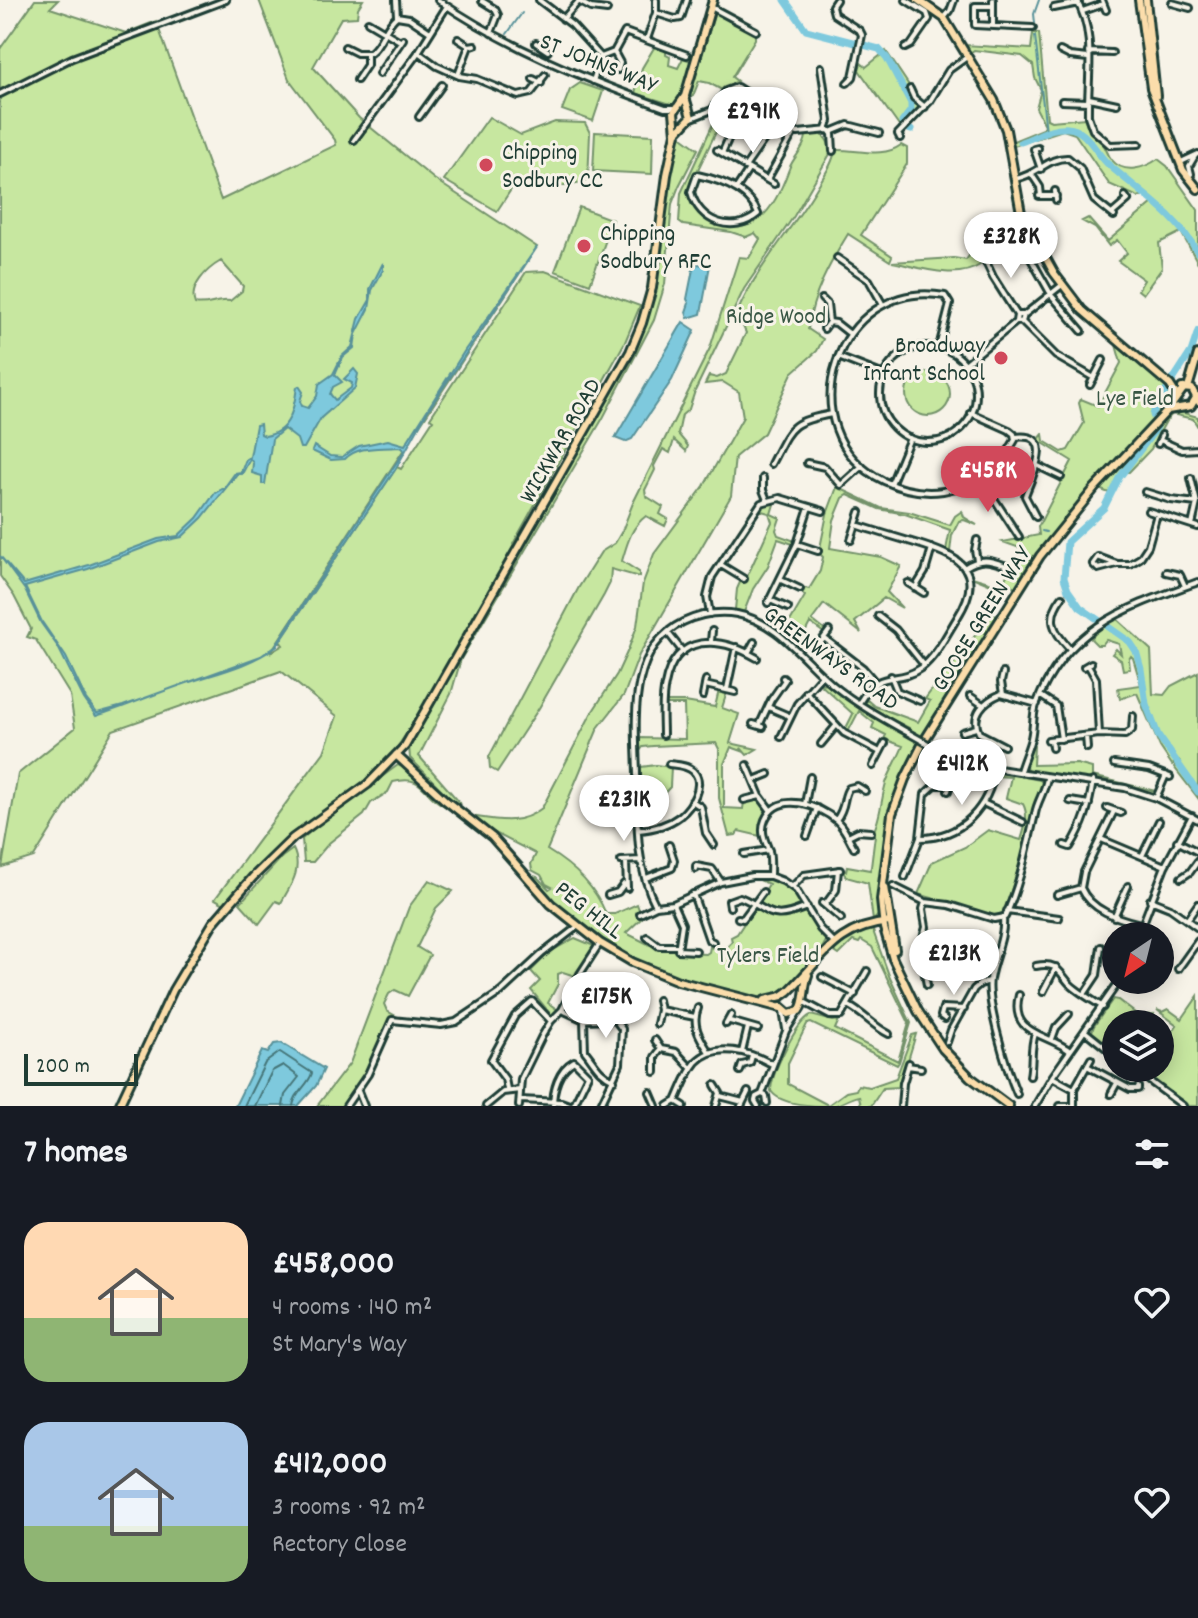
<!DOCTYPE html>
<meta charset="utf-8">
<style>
:root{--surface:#171b24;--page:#242831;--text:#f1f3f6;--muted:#9ea1a6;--accent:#d1495b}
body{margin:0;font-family:Dekko,sans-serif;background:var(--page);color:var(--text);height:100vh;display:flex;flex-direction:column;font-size:30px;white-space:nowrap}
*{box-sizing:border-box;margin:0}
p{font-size:26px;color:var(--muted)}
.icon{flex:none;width:44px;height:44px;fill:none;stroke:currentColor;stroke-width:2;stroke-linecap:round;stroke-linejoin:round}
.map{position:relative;height:1106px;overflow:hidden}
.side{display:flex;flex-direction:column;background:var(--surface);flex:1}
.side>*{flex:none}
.needle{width:52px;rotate:215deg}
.controls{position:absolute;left:1102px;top:922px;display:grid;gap:16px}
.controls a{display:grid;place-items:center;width:72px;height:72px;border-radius:50%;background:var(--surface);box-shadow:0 4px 20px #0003;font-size:40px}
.scale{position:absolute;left:24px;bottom:20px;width:114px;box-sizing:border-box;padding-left:8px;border:4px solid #1f3d34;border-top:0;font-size:22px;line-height:28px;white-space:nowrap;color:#1f3d34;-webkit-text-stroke:6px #f7f3e8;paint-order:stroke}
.price{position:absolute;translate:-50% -68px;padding:0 18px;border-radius:28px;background:#fff;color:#222;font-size:26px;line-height:52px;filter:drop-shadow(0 2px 4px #0008)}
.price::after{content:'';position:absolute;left:50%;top:48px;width:24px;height:18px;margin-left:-12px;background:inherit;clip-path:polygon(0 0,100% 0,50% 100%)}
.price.on{background:var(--accent);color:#fff}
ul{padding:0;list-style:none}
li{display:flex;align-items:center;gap:24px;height:200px;padding:0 24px}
li span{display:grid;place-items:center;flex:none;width:224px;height:160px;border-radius:24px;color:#555}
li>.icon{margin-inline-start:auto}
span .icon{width:96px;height:96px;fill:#fffc;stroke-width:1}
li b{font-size:34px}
h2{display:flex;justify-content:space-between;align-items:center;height:96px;padding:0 24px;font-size:34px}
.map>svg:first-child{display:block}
.green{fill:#c7e7a0;stroke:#73926a;stroke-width:2;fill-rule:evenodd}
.water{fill:#7ec9dd;stroke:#589199;stroke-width:2}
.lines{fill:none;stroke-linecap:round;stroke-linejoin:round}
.shore{stroke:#457578;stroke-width:2}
.stream{stroke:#589199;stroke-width:2}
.river{stroke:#7ec9dd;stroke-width:7}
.minor-casing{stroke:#1f3d34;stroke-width:10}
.major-casing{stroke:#1f3d34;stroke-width:12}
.minor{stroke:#f7f3e8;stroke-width:4}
.major{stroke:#fbddab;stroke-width:6}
.minor-bridge-casing{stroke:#1f3d34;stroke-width:10;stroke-linecap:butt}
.minor-bridge{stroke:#f7f3e8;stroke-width:4}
.poi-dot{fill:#d1495b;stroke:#f7f3e8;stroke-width:3}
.labels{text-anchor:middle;stroke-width:6;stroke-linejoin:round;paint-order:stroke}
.street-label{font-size:24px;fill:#1f3d34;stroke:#f7f3e8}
.poi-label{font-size:24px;fill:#1f3d34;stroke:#f7f3e8;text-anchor:start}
.park-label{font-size:24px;fill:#385644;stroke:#f7f3e8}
</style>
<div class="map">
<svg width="1198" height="1106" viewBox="0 0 1198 1106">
<rect width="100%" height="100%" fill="#f7f3e8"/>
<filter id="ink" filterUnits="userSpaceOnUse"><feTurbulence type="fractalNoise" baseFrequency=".0125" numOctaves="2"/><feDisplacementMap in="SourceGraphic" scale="16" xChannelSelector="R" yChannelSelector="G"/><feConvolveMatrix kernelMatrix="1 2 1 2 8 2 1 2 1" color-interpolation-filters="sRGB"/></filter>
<g filter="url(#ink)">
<path class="green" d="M35 0H58L50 8 126 33 156 21 221 200 336 145 335 140 289 79 259 0H363L358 8 357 17 341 18 313 67 359 118 434 179 537 247 270 653 283 645 280 641 397 467 401 469 433 420 430 418 526 272 545 271 640 306 625 342 513 544 515 546 424 708 387 762 365 783 298 830 226 905 215 899 324 752 337 716 281 671 113 730 34 857 2 867 18 774 75 728 70 695 36 640 27 637 31 629 14 596 0 576V49ZM221 261 243 286 242 291 230 301C218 299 207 307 195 304 188 287 207 269 221 261Z
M715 12 755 33V39L732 77 737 81 722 90 709 83 699 81 693 96 689 98Z
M1033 33H1039L1047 119 1051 121 1085 118C1087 130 1093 135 1102 143 1107 148 1107 155 1112 160 1124 175 1145 168 1158 159L1167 166 1198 210V263L1181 232 1159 243 1162 268 1143 294 1138 290 1144 280 1118 261 1127 253 1117 240 1109 246 1095 228 1082 221 1088 218 1108 241 1154 202 1144 195 1138 197 1109 184 1075 134 1063 130 1014 146 1013 141 1043 129 1045 125 1036 108 1041 90 1035 78 1033 65 1022 56 974 50 970 53 965 45 1031 49Z
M655 46 666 51V55L670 57 669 65 678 68 683 58 691 61 681 98 674 105 635 93 642 68Z
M886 51 910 87 914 102 920 107 901 129 859 70 861 63 866 67Z
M580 83 603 91 593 121 562 110 570 90Z
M724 100 727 102V109L690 186C689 200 695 208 707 216 753 246 775 208 789 169 793 157 805 149 806 136L817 131C827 138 830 143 830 154L794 216 744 289 695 391 689 409 682 415 678 434 688 446 686 451 674 440 670 453 663 449 654 466 655 470 645 490 646 496 663 507 660 514 668 519 665 526 646 516C631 527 627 544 622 561L639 572V577L611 569 610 583 604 595 539 708 497 772 490 768 489 757 579 587 601 552 615 543 622 531 633 503 710 348 739 257 749 258 760 239 755 233 746 237 731 232 683 225 679 222 681 193Z
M489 117 521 135 555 122 585 123 590 133 588 181 560 186 514 185 497 211 444 180Z
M595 132 653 135 652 174 593 171Z
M679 135 698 149 679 186 672 204 665 284 654 320 603 418 461 659 451 694 419 756 460 803 456 804 410 758 409 746 638 341 655 288 671 169Z
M901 145 907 148V164L861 235 892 256 890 261 848 234C829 265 813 293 808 329L823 339 817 351 792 373 764 433 735 457 731 496 639 655 624 695 598 728 547 850C572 865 595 886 606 914H615L637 904 642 918 626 933 650 945 675 949 678 953 706 954 709 952 710 947 723 951 732 942 731 937 737 934 754 908C772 921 787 914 806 912L826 941C816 962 792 990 769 996 752 1000 732 993 715 988 642 970 578 931 529 875L537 877 549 889 552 887 546 884 541 875 532 870 531 864 536 854 493 832 471 816C497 820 520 826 542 808L591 714 617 674 628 650 637 626 643 583 654 554 704 486 743 417 739 392 723 382 705 384 709 376 717 378 726 374 746 333 737 313C756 268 791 231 816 189 823 177 833 164 835 150 858 149 882 159 901 145Z
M579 207 613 220 590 284 555 271Z
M1014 233 979 254 980 265C956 281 918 267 892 262L954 258 966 260 973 250Z
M1116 345 1170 391 1172 399 1093 486 1050 538 1017 589 1010 584 991 612 997 616 989 627 991 630C955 687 902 753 888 820 881 851 881 881 880 913L873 921 868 883 846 877 843 871H846L847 866 870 870 871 867 875 835 872 834C880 823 881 799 886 783 890 771 898 759 903 746L884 739 886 735 872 728 874 723 859 711 848 732 845 730 853 714 820 684 826 683 903 734 905 735 909 728 866 706V699L874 706 918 722 930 701 925 699C948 666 994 629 991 585L972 577 1002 586 1010 568 1015 569 1023 552 1020 548 1003 542 1039 535 1038 527 1072 461 1038 440 1043 434 1044 441 1062 452 1068 450 1084 423 1079 403 1081 399 1098 406 1121 363Z
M906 394a22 22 0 1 1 44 0a22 22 0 1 1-44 0Z
M1180 412 1198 417V427L1193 419 1172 414 1166 421 1151 449 1129 472H1122L1109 493 1099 489 1165 416Z
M837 487 881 508 909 512 950 525 955 516 962 511 964 517 977 525 964 520 959 521 952 535 950 552 946 550 950 530 905 514 879 509 848 495 843 498 834 520 830 548 881 557 901 566 887 592 902 608 884 598 855 622 861 633 824 604 812 620 826 631 824 633 810 623 797 648 782 635 805 596 802 593 805 588 809 589 820 571 823 557 820 554V548L827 514Z
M775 501 771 514 780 518 776 530 778 535 795 541 793 544 778 539 768 566 753 589 744 612 735 610 737 589 741 580 745 581 772 522 769 513 758 510 764 505Z
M1117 619 1151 650 1153 694 1164 695 1171 686 1198 672V798L1174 767 1180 760 1172 765 1160 747 1137 693 1120 699 1118 688 1141 685 1133 658 1131 656 1129 659 1130 669 1123 670 1121 660 1112 654 1116 649 1121 654 1119 644 1106 640 1102 645H1097L1091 639 1100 627Z
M719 690 727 692 722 708 739 714 730 743 757 749 747 755 741 748 742 751 731 747 724 764V808L743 809 744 802 759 800 766 811 760 825V836L739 831 736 835 729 836 719 798V749L716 743 653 746 643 747 640 751V738L685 739 684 705H666V702H685L715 707Z
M1031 745 1034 746 1033 765 1077 764 1092 768V776L1156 791 1150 794 1097 779 1033 773 1027 770 1025 763Z
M398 765C415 771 434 790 443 805 421 794 425 774 393 782L388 792 371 803 364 815 329 843 313 862H304L302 839 326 818Z
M656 765 671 767 670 787 658 800 641 805V767Z
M1000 772 1040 780 1044 784 1034 807 1028 839 1004 912 995 916 918 894 932 862 965 847 988 830 1021 840C1025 828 1029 815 1023 804L1006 798 1011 777 997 776V773Z
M293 849C303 869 291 885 281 903L276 901 259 924 240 903 282 857Z
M765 877C779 880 790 888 800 900L799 905C783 915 773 912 757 904L769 884 757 879Z
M429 880 453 891 436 908 417 947 430 955 408 996 395 990 389 994 384 1004 387 1011 396 1016C381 1025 380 1046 372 1061 365 1078 355 1092 344 1106H317L350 1063 409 907Z
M872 928 890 978 911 1023 899 1062 897 1065 811 1023 807 1024 788 1063V1084L828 1105 846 1092 856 1090 858 1085 870 1087 896 1078 912 1035 916 1034 900 1087 883 1088 871 1106H861L859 1096C849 1098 843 1103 834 1106 816 1106 781 1106 771 1091 771 1074 796 1022 811 1015L833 1021 839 1020 835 1029 898 1061 909 1023 872 947 861 940 859 943 853 941 839 955 833 951 855 934Z
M575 938 594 946 575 976 563 972 558 974V984L548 1003 558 1010 552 1016 531 990 540 981 531 971 550 952Z
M1198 996V1106H1188L1134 1068H1160V1032L1168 1038 1177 1025 1157 1010 1162 1012 1168 1009 1182 1019Z
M1113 999 1118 1000 1139 1016 1154 1014 1152 1024H1116V1054L1091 1034 1094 1026Z"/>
<path class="water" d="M537 247 427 412 395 470 276 647C247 667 216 673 184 684 154 694 126 707 96 716L84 699 58 647 41 623 25 590 0 556 24 584 89 565 158 539 178 536 197 518 215 493 224 488 235 473 241 472 246 459 250 457 256 425 260 424 261 434 265 436C290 432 294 409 297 387L299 386 303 392 300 401 302 406 308 408 317 396 319 384 333 374 342 356 352 347 359 319 370 300V289L383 263V270L372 290 369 309 356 334 354 348 343 357 335 375 342 382 333 387 330 394 335 400 351 388 352 383 344 379 354 369 358 374 355 388 321 418 304 448H300L297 439 284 429 272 439 265 484H262V476L252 473 253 463 250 459 242 474H237L202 518 182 537 159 542 88 569 25 587 42 622 66 657 86 699 97 713 123 706 261 656 275 646 404 451 403 448 398 447C379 449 359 445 345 459L331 460 312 451 314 446 330 456 342 457 359 446 388 440 405 445 465 350Z
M694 264 710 265 701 314 688 318 686 312 689 303 687 299Z
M683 322 695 330 672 380 632 439 625 442 615 438Z
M281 1043 324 1069 316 1086 298 1106H235L262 1051 268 1053 274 1044Z"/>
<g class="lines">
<path class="shore" d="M244 1106 265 1063 280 1052 312 1073C309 1085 294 1093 293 1106
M255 1106 272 1071 283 1065 299 1077 285 1095 283 1106"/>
<path class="stream" d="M1035 23 1034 14 1039 0
M507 34 522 13
M1035 36 1046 131
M1042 531 1046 532"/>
<path class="river" d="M785 0 806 30 879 49 887 58 911 103V110L902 122 904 127 911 130
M1021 142C1037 137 1051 126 1068 128 1087 129 1096 154 1109 165 1142 194 1176 214 1198 253
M1198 331 1191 352 1155 408 1153 415 1157 427 1153 433 1119 478 1104 508 1067 542 1064 578 1068 590 1080 607 1130 642 1136 651 1141 669 1146 704 1158 735 1198 792"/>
<g class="minor-casing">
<path id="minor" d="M396 0 397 16
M438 0C508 48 585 79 665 108H676
M539 0 572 25 601 57 614 52 625 32 687 55
M836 0 832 6 834 14 860 31 862 35 853 77 847 83
M1076 0C1097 32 1087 79 1088 116L1093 130 1110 145 1139 144
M1102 0 1106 10
M482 1 495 9 498 15 491 33
M580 2 591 8 607 10
M1172 3 1190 8
M993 6H975V25L1033 28
M711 7 756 31
M1054 8 1079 3
M1083 11 1103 4
M656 13 675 19 681 18 687 0
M944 18 950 11 954 0
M563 19 580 0
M368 22 400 41
M993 25V0
M458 39 469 46 475 45
M647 39 656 13V0
M536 43 548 51
M345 47 357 53H370C383 43 384 26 397 16L409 18 430 32
M905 48 911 45 929 19 927 13 906 0
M1060 51 1070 56 1088 58
M418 52 437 66 459 76 477 79 518 96 531 93 545 75
M614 52 620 63 618 70
M1088 52 1112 53
M821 67 829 121 826 129
M379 74 403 39
M458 75 469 46
M533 79 541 83
M357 80 367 65V54
M593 81 601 57
M910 89 914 98 925 107
M0 94 72 58 226 0
M1089 98 1117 104
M1062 101 1088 102
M419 117 442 85
M692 118 712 110 726 91 737 87 772 109 789 130 798 133 829 130 832 134 833 151
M831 132 848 125 879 133
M900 138 898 134 930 101 949 70 967 57
M354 140 417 54 447 6
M1038 148 1034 149 1041 169
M717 150 774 184
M722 153 731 133 756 98
M1181 162 1198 154
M745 167 779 118
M1191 174 1189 166 1195 156
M697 175C721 180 749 190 758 214 733 235 699 222 691 192Z
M1032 175 1040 187 1041 196
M1015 179C1038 175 1048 157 1068 158L1080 168 1094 200 1114 216
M767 180 794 132
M736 189 749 169
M1055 191 1056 200
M1039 196H1056
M1113 213 1128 200 1125 196
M1026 224 1014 229 1052 296 1082 331
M983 256 993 277 1017 315
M837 258 869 280 883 305
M822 299 827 304 829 322 836 323 850 334
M1024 315 1022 322 1016 321 1017 315H1024L1062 285
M1022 322 1056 356 1094 378
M824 329 829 322
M880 394a48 48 0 1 1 96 0a48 48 0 1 1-96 0Z
M939 347 950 304 945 296C836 276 784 433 884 481 903 490 923 494 943 491 974 486 1001 467 1015 440L1014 434 1009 430 971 413
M838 357 884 375
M965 364 1016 322
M1090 385 1103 360
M1015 437C1058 431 1031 477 1025 496L1036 517
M1160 440 1182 450 1198 449
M1158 444 1162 435
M807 463 825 467 841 485 862 466
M771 464C791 426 789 422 832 414
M1036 465 1061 477
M980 477 1019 537
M763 478V490L767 500
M1191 478 1197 503 1192 525
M891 484 910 438
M1145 492 1171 500 1197 503
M1148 511 1198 527
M856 525C875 531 895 537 915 543 958 556 988 569 957 618 947 634 936 657 921 668 895 686 881 666 859 703
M851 540 860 512
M977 540 975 550 977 560
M797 544 818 551
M1117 564 1098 557 1093 564 1098 569 1117 564H1130L1140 558 1148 546 1157 514
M721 565 744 579
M964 568C981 557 989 560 1007 566
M1166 572 1180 575 1185 586
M781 580 800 589
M908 583 924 593
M915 588 925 572 932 548
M1062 597C1046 618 1053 631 1069 648
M770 600 788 608
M768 603 797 544 809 507
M710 614 707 597 712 577 761 503 780 498 823 511
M878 616 896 630 924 665
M668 633 683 652
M824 638 863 668 875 682
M711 641 712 631
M821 642 829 631
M748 653 754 642
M1088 665 1096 679 1099 734
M1084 667 1091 663
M891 676 897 691 920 701
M705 685 735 692
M727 689 736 647
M806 692 844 733 880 752
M1003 694 1001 682 1003 673
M703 696 706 680
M970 696 983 705
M1041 696 1056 706 1061 739
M768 707 789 716
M753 724 763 727
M759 726 771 700 785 680 783 678
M962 732 976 728
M663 735C663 719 661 701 665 685 675 632 720 636 757 658
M1086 736 1087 748
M781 737 797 704 822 675
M1048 740 1099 734 1125 735 1132 730 1133 716
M1051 740 1052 748
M821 744 836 726
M1004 746 979 733C970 714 984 701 1001 694L1037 704
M937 749 965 761 999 769 1125 788 1156 798 1198 820
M1114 764 1149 769 1170 777
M747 765 760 796 771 811
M873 766 885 743
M1020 771C1023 761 1027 752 1030 742 1034 730 1032 717 1036 705 1066 627 1126 608 1198 582
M754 780 769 774
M948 791 952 778
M1156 798 1166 775
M744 800 760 796
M692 801 701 807 706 833 714 845
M1070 801 1089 804
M805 804 810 777
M985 804 1023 822
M1107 808 1121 813
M1114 811 1084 872 1081 888C1091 911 1118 918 1140 924
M627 816 637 817
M836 820C847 806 842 797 849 788L857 786 865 791
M638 830C653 829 667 826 680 816 691 807 706 784 693 771 687 765 676 765 669 764
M807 836 817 808
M848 836 858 831 871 832
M920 838C962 838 989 807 995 768
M1101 839 1165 866
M1177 841 1198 852
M1064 845 1070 847C1084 825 1089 807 1093 781
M744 854 769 850
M1142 856 1159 821
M621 861 641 860
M626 862 627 888
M696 869V866L712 869 721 882
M770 876C770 868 771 859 769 851 765 840 760 832 765 820 778 790 819 805 837 821 845 829 849 838 854 848
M905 877 920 838 925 794 935 785H950
M646 878 672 868 674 860 669 845
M1181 878 1190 872 1198 861
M893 886 925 902 949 905 994 919 1005 917C1020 885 1027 848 1035 814 1037 801 1045 792 1047 778
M792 887 804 875 840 870
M693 894 709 940 713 942
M608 895 618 892 624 884
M1057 895 1081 888
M1150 900 1170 908 1198 928
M925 902 923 909 926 927 920 948 927 985
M822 903 841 919
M673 904 682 924 678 950 696 951
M825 905 836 890 838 870
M656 906C635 867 637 819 637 775 636 723 626 650 683 622 700 614 719 611 737 614 778 622 803 660 833 685 855 703 880 717 905 731
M730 907 729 901 740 897C773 911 768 923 807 907
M1007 911 1059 918
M640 914 656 906 673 904 721 882 752 876H770L783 881 796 890 820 929 835 944
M1114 917 1128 886
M738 918 743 919 763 892
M1003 918C1005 938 993 959 990 979 986 1002 1007 1071 1017 1094
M1187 920 1198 904
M1138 936 1165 866 1192 816
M647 937 659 946H677
M921 959H940L953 964 952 987
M1036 966C1056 962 1058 970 1069 983 1076 991 1094 1001 1103 1007
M1178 969 1198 941
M822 977 855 994
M1043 992 1056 967
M1085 993 1097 975 1101 947
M1019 995C1009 1035 1047 1033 1070 1051
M804 1002 830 1016H841L867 971
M849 1006C864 1014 873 1026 889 1034
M698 1008C691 1025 700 1038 709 1052
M562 1010 584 1020 611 1019 616 1021 622 1029 620 1064 600 1106
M660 1010 695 1017
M783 1011 786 1029
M595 1019 594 1001 604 982 617 988 623 995 617 1009 616 1021
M945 1019 941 1016 943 1008 964 1009
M584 1020 585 1051C595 1063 598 1073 614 1080
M730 1021 758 1029
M657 1024 660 1010 658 1000
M726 1024 731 1015
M1086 1032 1116 1056
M1052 1039 1056 1028 1069 1014
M947 1042 951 1030 974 989 980 984 989 981
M661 1049 676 1052 691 1068
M742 1052 748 1027
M908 1066 921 1068
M1087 1066 1130 1089H1138V1087
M1132 1068 1183 1106
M740 1071 742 1065 750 1063 752 1056
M655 1072V1057L661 1049 655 1040
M1030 1076C1033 1062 1030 1048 1035 1034
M1052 1077 1074 1089
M715 1085 720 1093 716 1106
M507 1089 505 1079 491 1060 515 1016 532 1001 551 1021
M358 1091 364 1106
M650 1092 656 1106
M762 1094 766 1096 767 1103
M1111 1094 1117 1083
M720 1096 743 1102
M520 1100 561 1102 572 1106
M346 1106 368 1074 392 1020 441 1025 456 1022 501 992 542 954 577 927
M486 1106 503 1092 520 1090
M519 1106 521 1079 542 1036 551 1021 562 1010 580 974 600 943
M553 1106C553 1090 558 1070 574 1061L588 1075 573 1106
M668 1106 676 1101
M684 1106 676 1101C682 1088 687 1073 696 1062 716 1041 750 1052 772 1064
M741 1106 748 1092
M758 1106 755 1101 756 1097 762 1094 786 1031 798 1012
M901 1106 903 1083 909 1063
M1035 1106 1052 1077 1120 980
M1060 1106H1074
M1074 1106V1089L1091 1059"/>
</g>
<g class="major-casing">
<path id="major" d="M918 0 944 18 994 100 1006 130 1021 213 1054 273 1082 310 1170 385 1177 396
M1139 0 1151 88 1183 170 1198 189
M1146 0 1156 96
M676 133 691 117 685 97
M1182 388 1192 389 1198 401
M1188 388 1198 354
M1168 410 1191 406 1197 396
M396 755 445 800 492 837 551 904 600 943 632 962 678 981 781 1008
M885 887 895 950
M765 1000 782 996 789 991C825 956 835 928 889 922
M781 1007 789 1014 799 1011C806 1002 803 987 808 975
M119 1106 173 990 213 923 253 877 293 838 368 784 405 746 630 352 642 323 652 288 667 175 676 133 674 112 685 96 713 0
M1009 1106 970 1077 943 1049 918 1011 893 959 884 928 881 900 892 814 905 779 924 741 1040 556 1095 488 1168 410 1184 388"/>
</g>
<use href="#minor" class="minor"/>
<use href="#major" class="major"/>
<g class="minor-bridge-casing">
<path id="minor-bridge" d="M905 731 937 749"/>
</g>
<use href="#minor-bridge" class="minor-bridge"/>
</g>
</g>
<g class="poi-dot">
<circle cx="486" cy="165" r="8"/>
<circle cx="584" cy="246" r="8"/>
<circle cx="1001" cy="358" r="8"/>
</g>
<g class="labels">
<g class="street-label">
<text transform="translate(599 62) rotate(22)" y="8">ST JOHNS WAY</text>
<text transform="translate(559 440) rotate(-60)" y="8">WICKWAR ROAD</text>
<text transform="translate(980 618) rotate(-58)" y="8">GOOSE GREEN WAY</text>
<text transform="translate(832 657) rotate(36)" y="8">GREENWAYS ROAD</text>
<text transform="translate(590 909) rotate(38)" y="8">PEG HILL</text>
</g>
<g class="poi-label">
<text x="502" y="159">Chipping<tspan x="502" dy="28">Sodbury CC</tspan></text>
<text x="600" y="240">Chipping<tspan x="600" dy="28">Sodbury RFC</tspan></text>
<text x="985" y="352" text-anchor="end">Broadway<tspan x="985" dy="28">Infant School</tspan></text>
</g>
<g class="park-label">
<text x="776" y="323">Ridge Wood</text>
<text x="1135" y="405">Lye Field</text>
<text x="768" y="962">Tylers Field</text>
</g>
</g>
</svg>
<div class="controls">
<a><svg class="needle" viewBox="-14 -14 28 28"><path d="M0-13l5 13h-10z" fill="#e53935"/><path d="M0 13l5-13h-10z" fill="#9ea1a6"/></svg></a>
<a><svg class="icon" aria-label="layers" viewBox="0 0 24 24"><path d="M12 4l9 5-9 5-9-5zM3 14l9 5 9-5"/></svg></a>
</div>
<div class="scale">200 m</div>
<b class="price" style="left:753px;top:155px">£291K</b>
<b class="price" style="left:1011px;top:280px">£328K</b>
<b class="price on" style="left:988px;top:514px">£458K</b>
<b class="price" style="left:962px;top:807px">£412K</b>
<b class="price" style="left:624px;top:843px">£231K</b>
<b class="price" style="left:954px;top:997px">£213K</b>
<b class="price" style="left:606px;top:1040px">£175K</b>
</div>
<section class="side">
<h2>7 homes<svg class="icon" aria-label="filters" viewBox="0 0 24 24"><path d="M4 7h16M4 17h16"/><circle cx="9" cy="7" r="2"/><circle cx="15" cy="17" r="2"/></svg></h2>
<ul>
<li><span style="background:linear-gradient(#ffd9b3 60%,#8fb573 0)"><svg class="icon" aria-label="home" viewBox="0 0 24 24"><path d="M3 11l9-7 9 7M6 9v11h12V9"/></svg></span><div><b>£458,000</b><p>4 rooms · 140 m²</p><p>St Mary's Way</p></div><svg class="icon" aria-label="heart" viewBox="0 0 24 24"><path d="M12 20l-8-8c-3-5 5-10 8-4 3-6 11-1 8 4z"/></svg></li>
<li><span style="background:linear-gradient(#a9c7e8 65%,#8fb573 0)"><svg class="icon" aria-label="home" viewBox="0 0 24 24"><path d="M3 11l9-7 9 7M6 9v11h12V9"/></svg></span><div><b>£412,000</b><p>3 rooms · 92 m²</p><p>Rectory Close</p></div><svg class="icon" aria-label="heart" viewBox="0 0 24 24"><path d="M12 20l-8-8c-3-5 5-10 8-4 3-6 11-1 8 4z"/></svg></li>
</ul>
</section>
